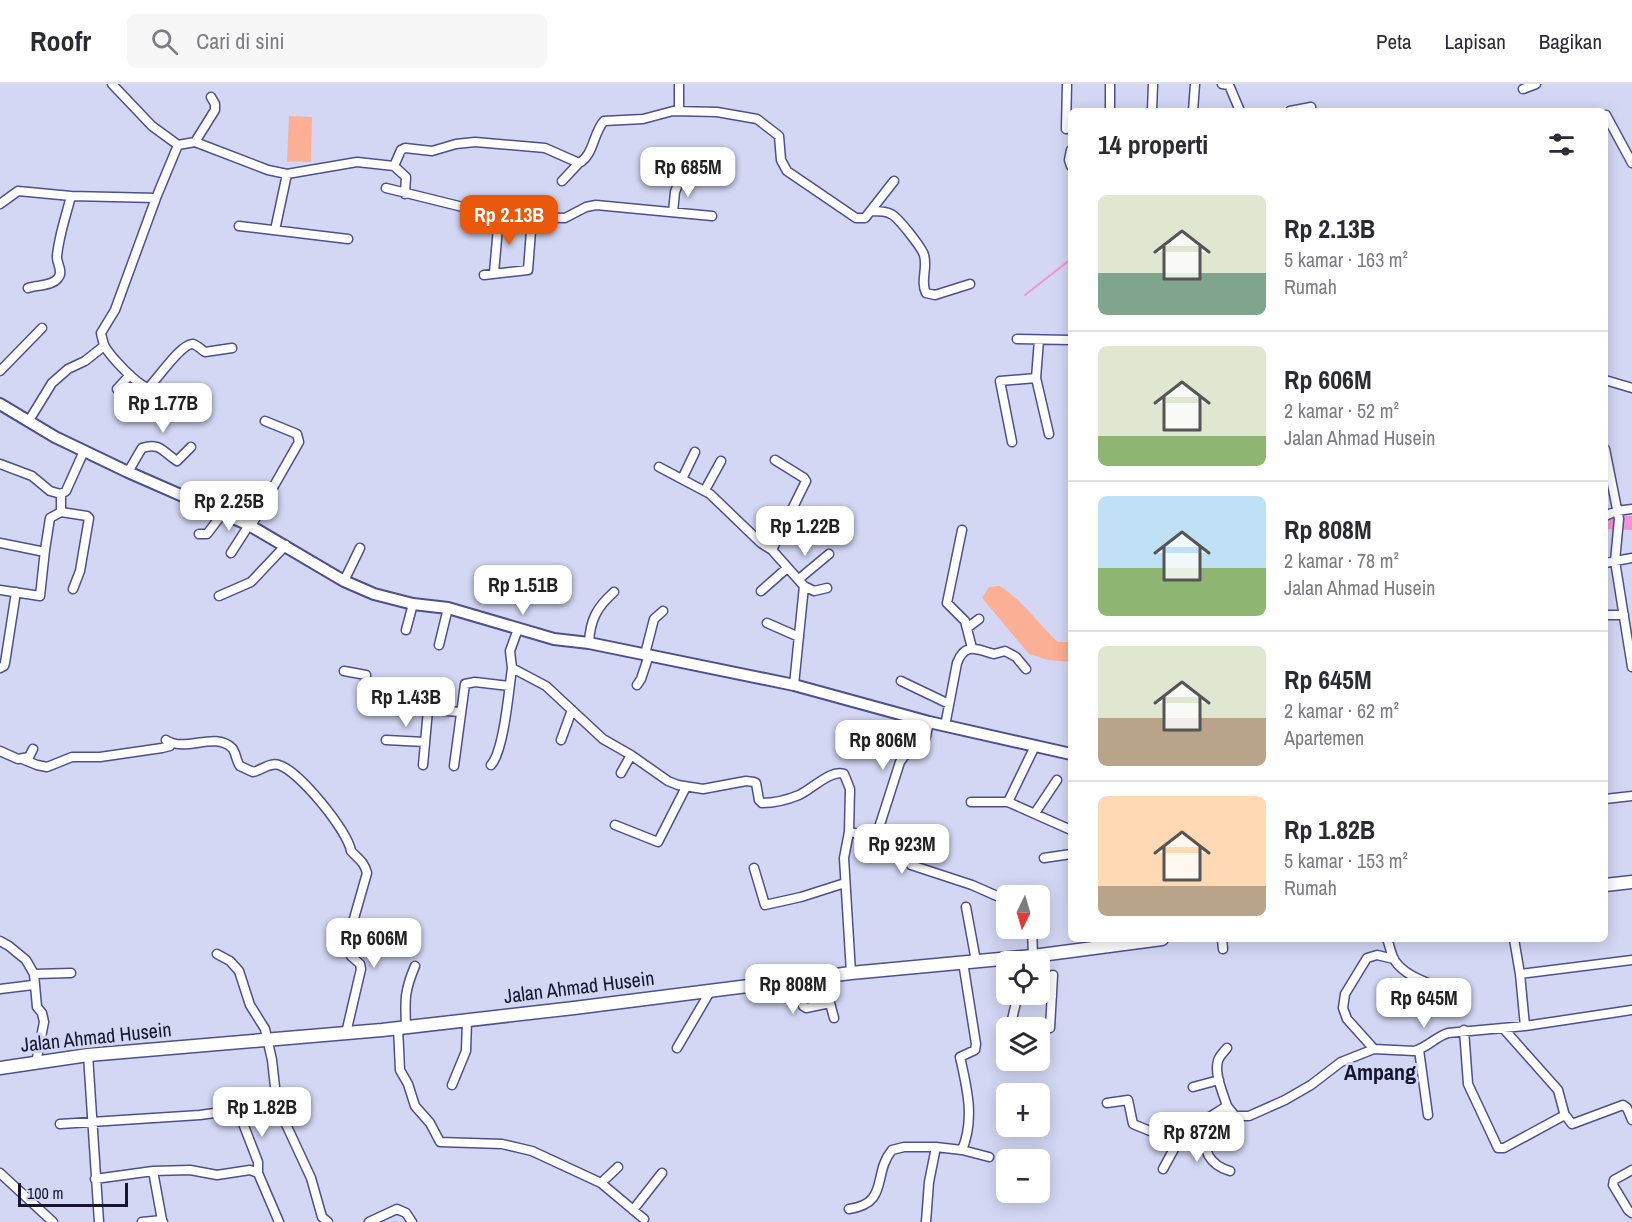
<!DOCTYPE html>
<html lang="id">
<meta charset="utf-8">
<style>
:root{--surface:#fff;--page:#f7f7f7;--text:#2b2b33;--muted:#7c7c81;--line:#e1e1e2;--accent:#ea580c}
body{margin:0;font-family:"Archivo Narrow",sans-serif;background:var(--page);color:var(--text);height:100vh;display:flex;flex-direction:column;font-size:22px;white-space:nowrap}
*{box-sizing:border-box;margin:0}
p{font-size:20px;color:var(--muted)}
.icon{flex:none;width:33px;height:33px;fill:none;stroke:currentColor;stroke-width:2;stroke-linecap:round;stroke-linejoin:round}
.map{position:relative;flex:1;overflow:hidden}
.drawer{position:absolute;left:1068px;top:24px;width:540px;height:834px;display:flex;flex-direction:column;background:var(--surface);border-radius:9px;box-shadow:0 3px 15px #0003}
.drawer>*{flex:none}
.needle{width:39px;rotate:185deg}
.buttons{position:absolute;left:996px;top:801px;display:grid;gap:12px}
.buttons a{display:grid;place-items:center;width:54px;height:54px;border-radius:9px;background:var(--surface);box-shadow:0 3px 15px #0003;font-size:30px}
.scale{position:absolute;left:18px;bottom:15px;width:110px;box-sizing:border-box;padding-left:6px;border:3px solid #15152f;border-top:0;font-size:16px;line-height:21px;white-space:nowrap;color:#15152f;-webkit-text-stroke:4px #d3d7f4;paint-order:stroke}
.price{position:absolute;translate:-50% -51px;padding:0 14px;border-radius:12px;background:#fff;color:#222;font-size:20px;line-height:39px;filter:drop-shadow(0 2px 3px #0008)}
.price::after{content:'';position:absolute;left:50%;top:36px;width:18px;height:14px;margin-left:-9px;background:inherit;clip-path:polygon(0 0,100% 0,50% 100%)}
.price.current{background:var(--accent);color:#fff}
ul{padding:0;list-style:none}
li{display:flex;align-items:center;gap:18px;height:150px;padding:0 30px}
li+li{border-top:2px solid var(--line)}
li span{display:grid;place-items:center;flex:none;width:168px;height:120px;border-radius:9px;color:#555}
li>.icon{margin-inline-start:auto}
span .icon{width:72px;height:72px;fill:#fffc;stroke-width:1}
li b{font-size:26px}
h2{display:flex;justify-content:space-between;align-items:center;height:72px;padding:0 30px;font-size:26px}
header{display:flex;align-items:center;gap:36px;box-sizing:border-box;height:84px;padding:0 30px;background:var(--surface);border-bottom:2px solid var(--line)}
header strong{font-size:28px}
nav{display:flex;gap:33px;margin-inline-start:auto;font-size:21px}
.search{width:420px;height:54px;background:var(--page);display:flex;align-items:center;gap:15px;box-sizing:border-box;padding:0 21px;border-radius:9px;color:var(--muted);font-size:22px}
.map>svg:first-child{display:block}
.green{fill:#fbaf94}
.lines{fill:none;stroke-linecap:round;stroke-linejoin:round}
.stream{stroke:#f493d4;stroke-width:2}
.river{stroke:#f493d4;stroke-width:14}
.minor-casing{stroke:#4e4f8f;stroke-width:11}
.tertiary-casing{stroke:#4e4f8f;stroke-width:14}
.secondary-casing{stroke:#4e4f8f;stroke-width:15}
.minor{stroke:#fff;stroke-width:8}
.tertiary{stroke:#fff;stroke-width:10}
.secondary{stroke:#fff;stroke-width:12}
.labels{text-anchor:middle;stroke-width:6;stroke-linejoin:round;paint-order:stroke}
.street-label{font-size:20px;fill:#15152f;stroke:#d3d7f4}
.quarter-label{font-size:22px;font-weight:bold;fill:#15152f;stroke:#d3d7f4}
</style>
<header>
<strong>Roofr</strong>
<div class="search"><svg class="icon" aria-label="search" viewBox="0 0 24 24"><circle cx="10" cy="10" r="6"/><path d="M15 15l6 6"/></svg>Cari di sini</div>
<nav><a>Peta</a><a>Lapisan</a><a>Bagikan</a></nav>
</header>
<div class="map">
<svg width="1632" height="1138" viewBox="0 0 1632 1138">
<rect width="100%" height="100%" fill="#d3d7f4"/>
<path class="green" d="M289 32 312 33 311 78 287 77Z
M999 502C1022 515 1038 540 1058 558H1071V578L1048 576 1029 570 982 514 989 503Z"/>
<g class="lines">
<path class="stream" d="M1025 211 1071 175"/>
<path class="river" d="M1605 438 1632 439"/>
<g class="minor-casing">
<path id="minor" d="M112 0 152 42 178 61 195 58 268 86 287 90 357 78 394 82 401 66 405 64 432 67 456 60 475 58 545 64 579 79C594 71 593 49 604 37L643 35 673 27 717 28 757 35 779 52 781 76 787 87 856 134H865L894 97
M1110 0V27
M1222 0 1229 1 1240 27
M1523 5 1536 0
M679 27V0
M1152 27 1153 0
M1193 27 1195 0
M1290 27 1311 23
M1606 31 1632 79
M1066 45 1067 0
M195 58 215 26V20L211 13
M178 61 156 114 115 226 101 249C102 253 103 259 105 263 112 274 136 300 148 304 157 296 181 259 193 260 197 261 202 266 205 268L232 264
M1071 66 1069 76 1071 82
M394 82 406 93 405 110
M562 97 579 79
M386 104 499 132 565 134 586 123 596 121 712 132
M0 120 18 107 71 112 156 114
M872 127C878 127 886 127 891 130 898 133 922 164 924 171 928 184 920 197 926 209L935 211 970 200
M673 128 675 108 680 95
M239 142 348 155
M275 146 287 90
M494 189 499 132
M484 191 528 186 532 134
M28 204C36 201 53 202 58 194 64 187 56 179 57 172 59 151 66 132 71 112
M1017 255 1071 256
M1039 256 1036 294 1049 350
M0 287 42 244
M1605 296 1632 304
M117 305 130 291
M28 338 52 299 68 285 85 277 104 262
M1012 358 1000 297 1036 294
M1605 365 1619 435 1615 477 1632 583
M0 380 32 392 50 407 61 410
M659 383 710 410 761 459 772 466 804 502 814 507 827 504
M128 388 142 364C160 358 163 368 177 377L191 363
M682 395 695 368
M705 406 721 377
M1605 432 1616 427 1632 425
M251 442 299 358 297 350 265 337
M962 446 947 519 965 537 972 564
M199 450H207L223 429
M0 459 40 467 45 466 50 434 61 428
M772 466 806 397 804 394 775 376
M231 469 249 441
M1605 479 1632 474
M799 495 829 470
M344 497 360 464
M73 505 80 487 89 434 87 432 61 428V410L66 407 84 367
M0 506 40 512 45 466
M761 507 786 485
M219 512 251 498 286 461
M1605 531H1624
M767 539 799 553
M967 544 979 535
M518 545 510 567 512 584 546 602 603 655 631 671 668 697 678 701 703 705 746 697 754 698 756 699 759 716 762 719C775 719 787 716 799 711 811 706 831 685 844 690L850 705 849 748 844 774 851 889
M406 546 413 520
M589 559C590 536 597 523 614 508
M439 561 448 524
M645 570 654 535 663 527
M0 584 4 582 5 579 16 508
M344 587 366 591 363 615 370 621 460 628
M901 597 949 620
M637 601 641 595 649 571
M794 601 804 502
M945 642 957 579C965 557 978 566 994 570L1005 567 1016 573 1026 585
M166 656C186 669 214 647 232 664 236 668 236 677 240 682L253 688C262 686 270 678 279 681 299 687 348 747 351 767 358 775 364 777 367 789L351 845 355 856 351 872 360 880 361 885 346 949
M386 656 425 658
M561 656 572 626
M1035 662 1008 718 1071 746
M0 667 18 675 29 673 33 665
M22 675 37 681 47 683 72 673H100L162 664 170 662 171 659
M423 681 428 626
M491 681C504 667 509 605 512 584
M454 682 465 600 475 598 509 602
M621 689 631 671
M1605 715 1632 712
M971 718H1008
M1035 729 1057 696
M615 741 658 758 686 703
M849 748 907 759 911 781 972 801 1006 816
M876 753 900 678 905 671C928 664 924 659 929 638
M1044 774 1071 770
M754 784 765 821 801 813 845 799
M966 823 976 877
M1032 844 1033 872
M1222 855 1223 865
M1387 855C1390 862 1391 871 1395 877 1406 893 1428 898 1444 906
M1514 855 1520 890 1525 942
M0 857 9 862 26 876 34 890 37 923 42 929 44 938 36 979
M217 870 230 877 239 887 250 921 265 945 272 976 277 1021 311 1094 322 1133 328 1138
M34 890 71 889
M1520 890 1632 876
M799 896 803 922 806 924 830 919 834 934
M0 905 33 901
M1018 914 1052 912
M406 943C405 916 404 908 415 882
M398 944 400 986 408 1000 415 1022 430 1039 440 1058 502 1060 532 1067 601 1099 644 1135
M1010 944 1018 910
M1050 944 1053 891
M1503 944 1558 1006 1565 1032
M1464 946 1468 1000 1498 1064H1504L1563 1032H1566L1572 1040 1623 1021 1627 1024 1632 1036
M677 964 711 906
M1374 965 1347 935 1343 924 1345 910 1367 874 1377 871 1394 875
M1419 966 1428 1031
M88 971 99 1138
M452 1001 466 967 467 936
M1193 1003 1219 996
M1107 1019 1128 1016 1133 1040 1150 1047 1179 1046
M1227 1022 1235 1032H1249L1285 1016 1311 1001 1341 978 1374 965 1414 967C1427 964 1435 953 1448 949L1525 942 1632 926
M237 1024 258 1078V1089
M60 1040 200 1031 229 1027 276 1009
M1201 1040C1205 1063 1205 1080 1230 1087
M962 1066C975 1035 967 1004 960 973L975 966 976 960 963 878
M1163 1085 1175 1063 1179 1046C1199 1043 1210 1032 1227 1022 1223 1009 1214 990 1218 977 1219 972 1224 968 1227 964
M1632 1086 1614 1096 1613 1101 1628 1126 1632 1129
M153 1087 162 1136
M0 1089 53 1138
M95 1095 153 1087 190 1086 217 1091 250 1086 258 1089 279 1138
M601 1099 618 1083
M849 1125C890 1119 872 1090 892 1066L904 1063H936
M633 1126 662 1089
M142 1138 162 1136 163 1138
M369 1138 397 1125 406 1129 412 1138
M926 1138 929 1098 936 1063 962 1066 989 1073"/>
</g>
<g class="tertiary-casing">
<path id="tertiary" d="M0 320 55 353 128 388 249 441 344 497 374 510 413 520 448 524 554 555 589 559 794 601 929 638 1071 670"/>
</g>
<g class="secondary-casing">
<path id="secondary" d="M1605 801 1632 798
M0 984 88 971 382 946 574 924 851 889 1033 872 1162 855"/>
</g>
<use href="#minor" class="minor"/>
<use href="#tertiary" class="tertiary"/>
<use href="#secondary" class="secondary"/>
</g>
<g class="labels">
<g class="street-label">
<text transform="translate(579 903) rotate(-7)" y="7">Jalan Ahmad Husein</text>
<text transform="translate(96 953) rotate(-6)" y="7">Jalan Ahmad Husein</text>
</g>
<g class="quarter-label">
<text x="1380" y="996">Ampang</text>
</g>
</g>
</svg>
<div class="buttons">
<a><svg class="needle" viewBox="-14 -14 28 28"><path d="M0-13l5 13h-10z" fill="#e53935"/><path d="M0 13l5-13h-10z" fill="#7c7c81"/></svg></a>
<a><svg class="icon" aria-label="locate" viewBox="0 0 24 24"><circle cx="12" cy="12" r="6"/><path d="M12 2v4M12 18v4M2 12h4M18 12h4"/></svg></a>
<a><svg class="icon" aria-label="layers" viewBox="0 0 24 24"><path d="M12 4l9 5-9 5-9-5zM3 14l9 5 9-5"/></svg></a>
<a>+</a>
<a>−</a>
</div>
<div class="scale">100 m</div>
<b class="price" style="left:688px;top:114px">Rp 685M</b>
<b class="price current" style="left:509px;top:162px">Rp 2.13B</b>
<b class="price" style="left:163px;top:350px">Rp 1.77B</b>
<b class="price" style="left:229px;top:448px">Rp 2.25B</b>
<b class="price" style="left:805px;top:473px">Rp 1.22B</b>
<b class="price" style="left:523px;top:532px">Rp 1.51B</b>
<b class="price" style="left:406px;top:644px">Rp 1.43B</b>
<b class="price" style="left:883px;top:687px">Rp 806M</b>
<b class="price" style="left:902px;top:791px">Rp 923M</b>
<b class="price" style="left:374px;top:885px">Rp 606M</b>
<b class="price" style="left:793px;top:931px">Rp 808M</b>
<b class="price" style="left:1424px;top:945px">Rp 645M</b>
<b class="price" style="left:262px;top:1054px">Rp 1.82B</b>
<b class="price" style="left:1197px;top:1079px">Rp 872M</b>
<section class="drawer">
<h2>14 properti<svg class="icon" aria-label="filters" viewBox="0 0 24 24"><path d="M4 7h16M4 17h16"/><circle cx="9" cy="7" r="2"/><circle cx="15" cy="17" r="2"/></svg></h2>
<ul>
<li><span style="background:linear-gradient(#dfe7d0 65%,#7fa58c 0)"><svg class="icon" aria-label="home" viewBox="0 0 24 24"><path d="M3 11l9-7 9 7M6 9v11h12V9"/></svg></span><div><b>Rp 2.13B</b><p>5 kamar · 163 m²</p><p>Rumah</p></div></li>
<li><span style="background:linear-gradient(#dfe7d0 75%,#8fb573 0)"><svg class="icon" aria-label="home" viewBox="0 0 24 24"><path d="M3 11l9-7 9 7M6 9v11h12V9"/></svg></span><div><b>Rp 606M</b><p>2 kamar · 52 m²</p><p>Jalan Ahmad Husein</p></div></li>
<li><span style="background:linear-gradient(#bfe0f5 60%,#8fb573 0)"><svg class="icon" aria-label="home" viewBox="0 0 24 24"><path d="M3 11l9-7 9 7M6 9v11h12V9"/></svg></span><div><b>Rp 808M</b><p>2 kamar · 78 m²</p><p>Jalan Ahmad Husein</p></div></li>
<li><span style="background:linear-gradient(#dfe7d0 60%,#b9a48a 0)"><svg class="icon" aria-label="home" viewBox="0 0 24 24"><path d="M3 11l9-7 9 7M6 9v11h12V9"/></svg></span><div><b>Rp 645M</b><p>2 kamar · 62 m²</p><p>Apartemen</p></div></li>
<li><span style="background:linear-gradient(#ffd9b3 75%,#b9a48a 0)"><svg class="icon" aria-label="home" viewBox="0 0 24 24"><path d="M3 11l9-7 9 7M6 9v11h12V9"/></svg></span><div><b>Rp 1.82B</b><p>5 kamar · 153 m²</p><p>Rumah</p></div></li>
</ul>
</section>
</div>
